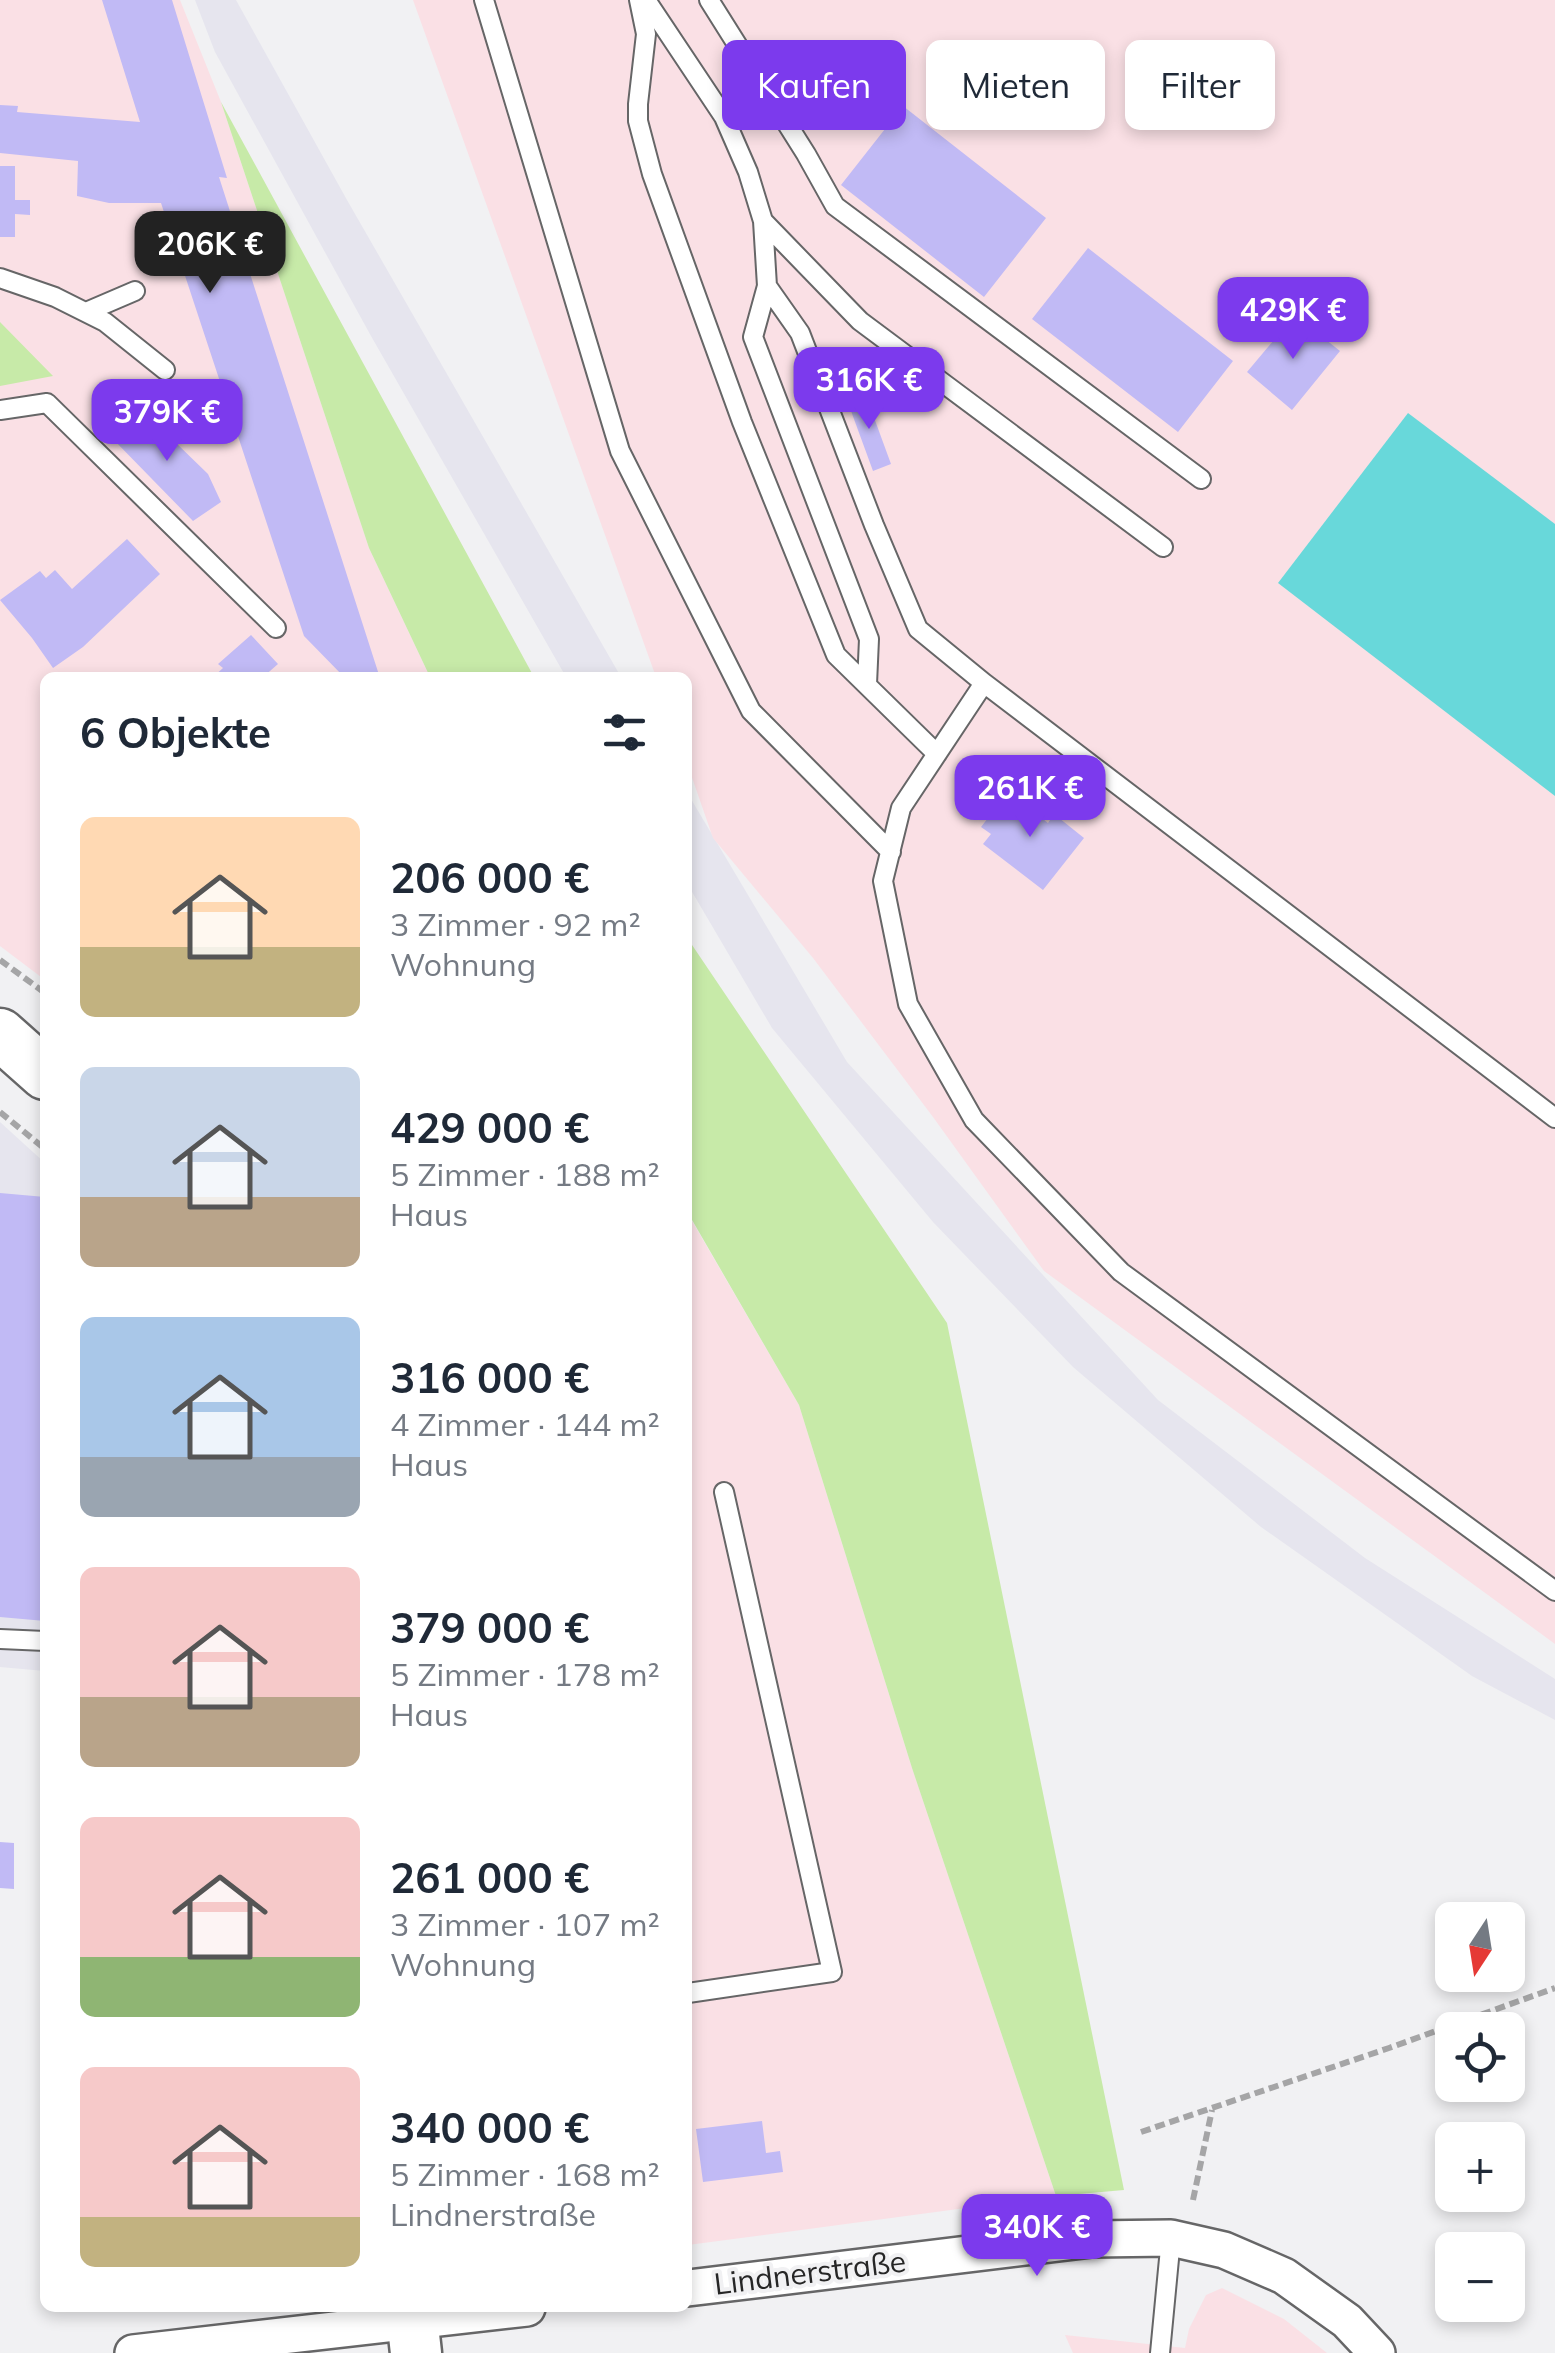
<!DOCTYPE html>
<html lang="de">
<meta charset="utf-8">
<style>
:root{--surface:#fff;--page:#f2f2f3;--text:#1f2937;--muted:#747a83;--accent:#7c3aed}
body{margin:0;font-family:Mulish,sans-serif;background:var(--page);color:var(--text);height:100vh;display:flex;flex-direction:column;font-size:38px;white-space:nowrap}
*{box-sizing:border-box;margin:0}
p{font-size:32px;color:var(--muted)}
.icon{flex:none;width:55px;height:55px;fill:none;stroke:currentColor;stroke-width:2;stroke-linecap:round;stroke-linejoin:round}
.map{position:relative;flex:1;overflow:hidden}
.panel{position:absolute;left:40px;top:672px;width:652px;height:1640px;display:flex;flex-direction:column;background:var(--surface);border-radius:15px;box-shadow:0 5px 15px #0003}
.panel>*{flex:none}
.top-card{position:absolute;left:722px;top:40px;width:682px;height:90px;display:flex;gap:20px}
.needle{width:65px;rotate:192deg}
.fabs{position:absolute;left:1435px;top:1902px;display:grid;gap:20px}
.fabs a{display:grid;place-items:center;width:90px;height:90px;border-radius:15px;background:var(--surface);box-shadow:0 5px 15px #0003;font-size:50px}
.price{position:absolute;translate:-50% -85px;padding:0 22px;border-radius:20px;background:var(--accent);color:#fff;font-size:32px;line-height:65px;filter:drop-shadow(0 2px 5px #0008)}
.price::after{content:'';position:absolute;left:50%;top:60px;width:30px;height:22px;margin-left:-15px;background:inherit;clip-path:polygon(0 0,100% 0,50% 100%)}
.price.on{background:#222;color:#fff}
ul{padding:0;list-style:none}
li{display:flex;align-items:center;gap:30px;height:250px;padding:0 40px}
li span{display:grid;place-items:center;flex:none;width:280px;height:200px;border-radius:15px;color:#555}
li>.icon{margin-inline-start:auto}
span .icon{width:120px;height:120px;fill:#fffc;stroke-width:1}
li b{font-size:42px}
h2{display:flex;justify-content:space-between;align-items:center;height:120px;padding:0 40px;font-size:42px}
.chip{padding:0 35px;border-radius:15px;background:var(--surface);box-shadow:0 5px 15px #0003;font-size:35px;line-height:90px}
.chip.on{background:var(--accent);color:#fff}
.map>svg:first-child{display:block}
.built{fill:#e6e5ee}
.industrial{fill:#fae0e5}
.green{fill:#c7eaa8}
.water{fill:#68d8da}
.building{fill:#c1baf5}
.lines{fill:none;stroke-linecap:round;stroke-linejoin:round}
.lane-casing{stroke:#666667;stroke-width:22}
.street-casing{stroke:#666667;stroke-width:40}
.secondary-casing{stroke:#666667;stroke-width:55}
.path{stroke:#a5a5a6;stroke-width:6;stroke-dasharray:10 5;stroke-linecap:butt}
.lane{stroke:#fff;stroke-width:18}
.street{stroke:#fff;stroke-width:35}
.secondary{stroke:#fff;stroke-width:50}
.labels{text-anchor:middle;stroke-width:8;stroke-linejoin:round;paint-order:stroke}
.street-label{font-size:30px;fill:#262626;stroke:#f1f1f3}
</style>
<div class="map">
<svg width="1555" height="2353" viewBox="0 0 1555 2353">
<rect width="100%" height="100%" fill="#f1f1f3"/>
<path class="built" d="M195 0H236L347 200 621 677H566L371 336 215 52Z
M688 794 847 1062 1158 1400 1365 1558 1555 1679V1720L1472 1676 1261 1527 1073 1367 933 1222 772 1028 688 885Z
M0 1122 45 1163V1671L0 1667Z"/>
<path class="industrial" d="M0 0H180L221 102 369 548 430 677 45 678V980L0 946Z
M413 0H1555V1644L1044 1271 933 1117 813 958 713 838 688 766V678L656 677Z
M688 1214 799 1405 912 1768 1056 2196 688 2245Z
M1222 2288 1284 2319 1327 2353H1073L1065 2335 1185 2348 1189 2329 1206 2295Z"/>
<path class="green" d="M221 102 534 677H430L369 548Z
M0 322 53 376 0 386Z
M688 939 947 1323 1124 2190 1056 2196 912 1768 799 1405 688 1213Z"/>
<path class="water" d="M1408 413 1555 524V796L1278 583Z"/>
<path class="building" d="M102 0H172L227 178 219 177 380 678H345L304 636 161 203H109L77 196 78 161 0 153V105L18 106 17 112 140 122Z
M903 106 1046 218 984 297 841 185Z
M0 166H15V200H30V215L15 214V237H0Z
M1088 248 1233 361 1178 432 1032 319Z
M1295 315 1340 351 1292 410 1247 372Z
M865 393 891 464 873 471 847 400Z
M139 407 208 474 221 502 193 521 110 436Z
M127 539 160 574 83 647 53 668 32 638 0 600 40 571 46 578 55 570 72 589Z
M251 635 278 664 262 678H212L223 668 218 664Z
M1008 792 1048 823 1054 814 1084 838 1043 890 983 844 991 834 981 827Z
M0 1193 45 1197V1621L0 1617Z
M0 1842 14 1843V1889L0 1888Z
M762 2121 766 2153 780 2151 783 2172 703 2182 696 2129Z"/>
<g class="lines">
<g class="lane-casing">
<path id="lane" d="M484 0 620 451 751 711 891 852
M639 0 646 34 638 104V121L652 174 742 422 836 655 937 754
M646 0 724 117 748 172 763 221 767 286 753 337 869 639 867 684
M709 0 806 154 835 206 1201 479
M763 221 860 321 1163 547
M0 278 55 297 105 322 165 370
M767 286 800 333 874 525 918 629 984 683
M86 312 135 291
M0 410 47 403 276 628
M1555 1118 984 683 901 808 883 881 908 1004 974 1120 1121 1272 1555 1591
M0 1639 45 1641
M688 1993 832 1972 724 1492
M1160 2353 1171 2238"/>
</g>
<g class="street-casing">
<path id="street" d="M688 2288 1092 2239 1171 2238 1224 2250 1284 2276 1347 2321 1377 2353
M133 2353 527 2308"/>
</g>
<g class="secondary-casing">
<path id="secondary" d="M0 1034 45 1074
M411 2308 416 2353"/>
</g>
<path class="path" d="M0 960 45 993
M0 1112 45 1149
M1141 2132 1389 2048 1555 1988
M1193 2200 1212 2110"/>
<use href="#lane" class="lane"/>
<use href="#street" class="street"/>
<use href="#secondary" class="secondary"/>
</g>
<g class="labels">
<g class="street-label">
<text transform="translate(810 2273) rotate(-7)" y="10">Lindnerstraße</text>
</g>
</g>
</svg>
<div class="fabs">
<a><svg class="needle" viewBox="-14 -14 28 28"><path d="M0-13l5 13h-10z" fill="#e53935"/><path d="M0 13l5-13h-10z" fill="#747a83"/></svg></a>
<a><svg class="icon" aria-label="locate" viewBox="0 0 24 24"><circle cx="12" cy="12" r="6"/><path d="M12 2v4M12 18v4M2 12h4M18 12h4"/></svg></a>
<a>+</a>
<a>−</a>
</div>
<b class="price on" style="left:210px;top:296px">206K €</b>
<b class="price" style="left:1293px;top:362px">429K €</b>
<b class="price" style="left:869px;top:432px">316K €</b>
<b class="price" style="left:167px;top:464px">379K €</b>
<b class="price" style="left:1030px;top:840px">261K €</b>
<b class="price" style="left:1037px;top:2279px">340K €</b>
<div class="top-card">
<a class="chip on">Kaufen</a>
<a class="chip">Mieten</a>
<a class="chip">Filter</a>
</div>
<section class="panel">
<h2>6 Objekte<svg class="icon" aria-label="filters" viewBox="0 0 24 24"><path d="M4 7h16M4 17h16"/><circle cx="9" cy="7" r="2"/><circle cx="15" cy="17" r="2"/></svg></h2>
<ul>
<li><span style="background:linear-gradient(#ffd9b3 65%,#c2b280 0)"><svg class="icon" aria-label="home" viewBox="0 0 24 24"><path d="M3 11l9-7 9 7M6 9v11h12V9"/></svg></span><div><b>206 000 €</b><p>3 Zimmer · 92 m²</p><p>Wohnung</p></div></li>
<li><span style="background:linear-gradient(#c9d6e8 65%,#b9a48a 0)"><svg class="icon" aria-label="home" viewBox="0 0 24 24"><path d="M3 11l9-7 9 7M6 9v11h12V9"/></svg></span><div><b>429 000 €</b><p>5 Zimmer · 188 m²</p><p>Haus</p></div></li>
<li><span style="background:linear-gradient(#a9c7e8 70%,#9aa5b1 0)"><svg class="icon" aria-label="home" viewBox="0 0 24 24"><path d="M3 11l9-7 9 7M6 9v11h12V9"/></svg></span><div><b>316 000 €</b><p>4 Zimmer · 144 m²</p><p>Haus</p></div></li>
<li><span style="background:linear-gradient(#f6c9c9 65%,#b9a48a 0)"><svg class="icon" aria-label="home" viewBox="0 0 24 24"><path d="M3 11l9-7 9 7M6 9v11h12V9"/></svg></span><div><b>379 000 €</b><p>5 Zimmer · 178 m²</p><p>Haus</p></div></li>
<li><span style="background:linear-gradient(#f6c9c9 70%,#8fb573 0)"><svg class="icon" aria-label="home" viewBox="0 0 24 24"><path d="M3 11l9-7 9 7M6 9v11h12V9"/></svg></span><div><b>261 000 €</b><p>3 Zimmer · 107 m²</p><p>Wohnung</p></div></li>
<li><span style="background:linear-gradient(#f6c9c9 75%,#c2b280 0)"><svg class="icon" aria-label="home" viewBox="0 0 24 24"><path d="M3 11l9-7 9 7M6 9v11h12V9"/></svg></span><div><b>340 000 €</b><p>5 Zimmer · 168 m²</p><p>Lindnerstraße</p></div></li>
</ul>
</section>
</div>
